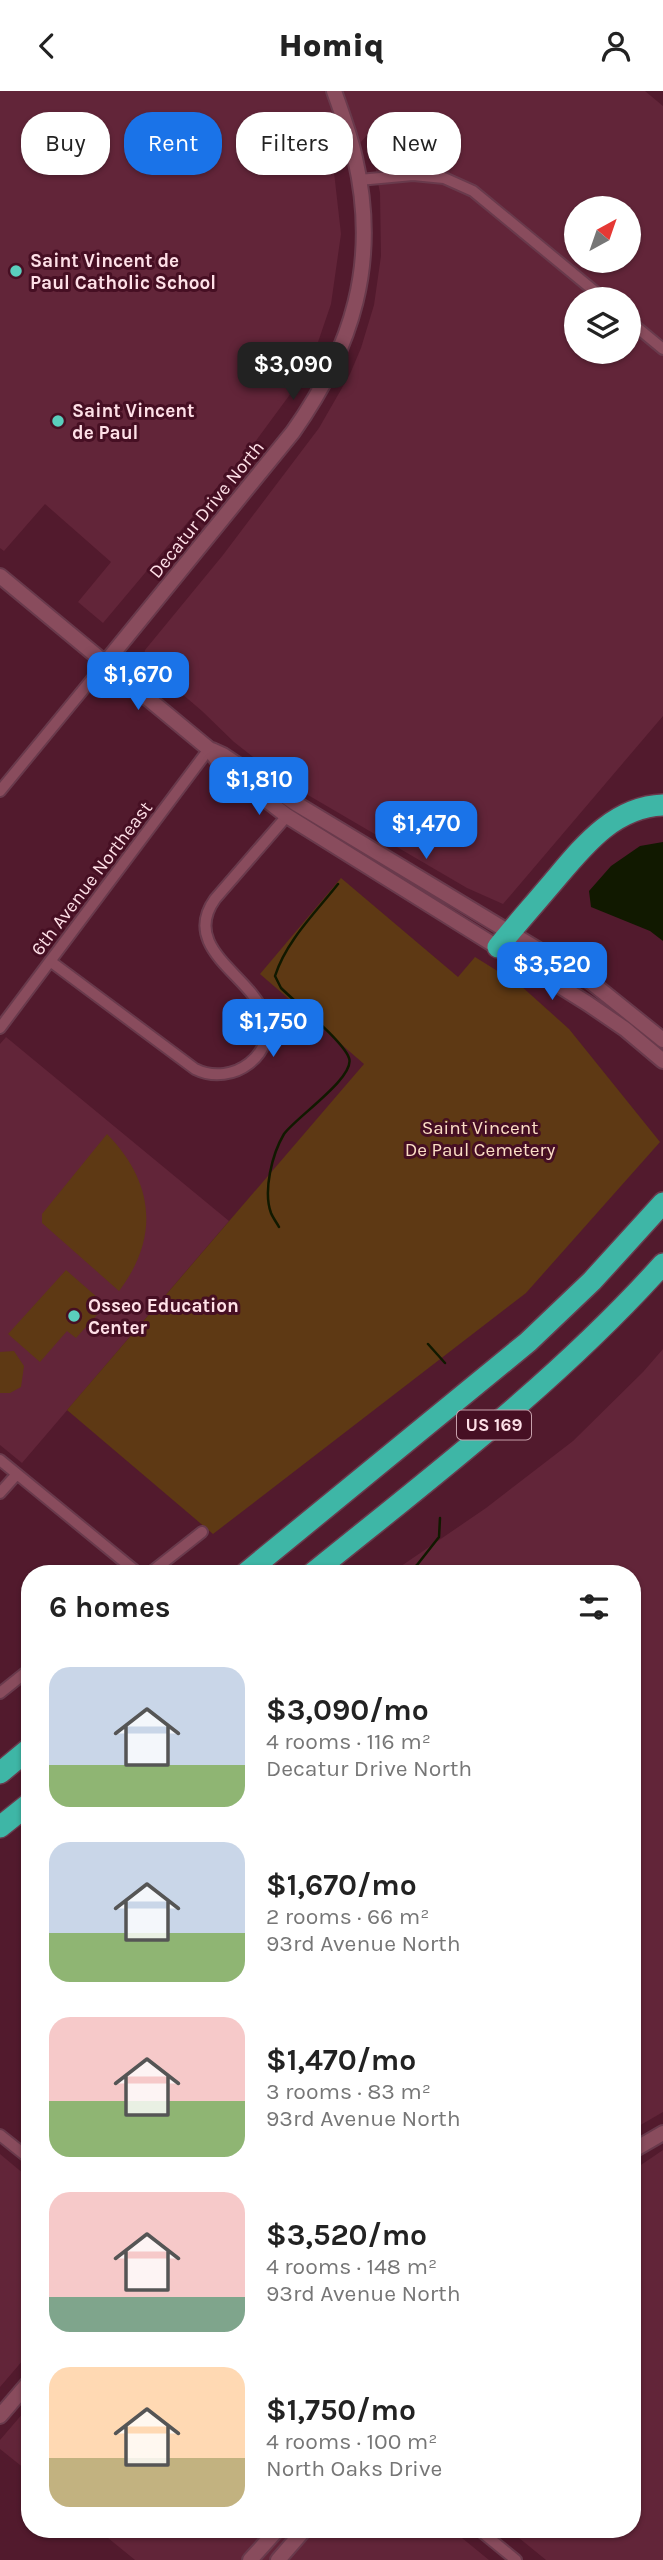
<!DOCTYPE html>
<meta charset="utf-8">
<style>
:root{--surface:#fff;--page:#f2f2f2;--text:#222;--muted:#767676;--accent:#1a73e8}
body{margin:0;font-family:Karla,sans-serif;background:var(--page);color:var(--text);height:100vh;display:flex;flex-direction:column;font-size:26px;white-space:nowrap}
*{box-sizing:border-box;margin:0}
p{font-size:23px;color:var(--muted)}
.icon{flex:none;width:38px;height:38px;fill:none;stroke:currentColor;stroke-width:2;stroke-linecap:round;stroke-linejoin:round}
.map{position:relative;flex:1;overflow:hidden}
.details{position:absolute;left:21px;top:1474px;width:620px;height:973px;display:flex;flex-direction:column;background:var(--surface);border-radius:28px;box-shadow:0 2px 5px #0004}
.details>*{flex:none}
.guide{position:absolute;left:21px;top:21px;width:621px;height:63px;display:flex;gap:14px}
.needle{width:46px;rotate:40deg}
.buttons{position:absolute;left:564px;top:105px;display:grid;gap:14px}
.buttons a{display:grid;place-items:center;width:77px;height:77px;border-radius:50%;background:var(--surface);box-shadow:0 2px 5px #0004;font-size:35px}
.price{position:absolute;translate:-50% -60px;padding:0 16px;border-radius:14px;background:var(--accent);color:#fff;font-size:23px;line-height:46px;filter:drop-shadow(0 2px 4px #0008)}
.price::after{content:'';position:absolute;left:50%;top:42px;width:21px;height:16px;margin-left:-10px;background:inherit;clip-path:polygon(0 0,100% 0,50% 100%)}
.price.on{background:#222;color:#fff}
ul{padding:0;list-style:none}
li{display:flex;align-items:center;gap:21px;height:175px;padding:0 28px}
li span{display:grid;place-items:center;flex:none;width:196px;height:140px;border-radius:21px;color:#555}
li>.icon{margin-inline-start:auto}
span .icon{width:84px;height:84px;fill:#fffc;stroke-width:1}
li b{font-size:30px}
h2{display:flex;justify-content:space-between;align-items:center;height:84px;padding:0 28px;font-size:30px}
.pill{padding:0 24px;border-radius:28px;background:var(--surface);box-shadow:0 2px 5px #0004;font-size:24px;line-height:63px}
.pill.on{background:var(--accent);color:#fff}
header{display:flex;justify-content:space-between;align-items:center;height:91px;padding:0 28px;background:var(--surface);font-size:32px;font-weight:800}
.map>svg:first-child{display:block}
.built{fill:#622539;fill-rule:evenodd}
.green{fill:#5e3914}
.water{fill:#111900}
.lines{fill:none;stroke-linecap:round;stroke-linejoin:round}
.stream{stroke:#111900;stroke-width:2.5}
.minor-casing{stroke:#693a4c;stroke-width:14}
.tertiary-casing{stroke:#693a4c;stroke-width:18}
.motorway-casing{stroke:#693a4c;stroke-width:24}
.minor{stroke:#894c5d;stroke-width:10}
.tertiary{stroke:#894c5d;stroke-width:14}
.motorway{stroke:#3eb6a6;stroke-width:21}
.poi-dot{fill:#5acebd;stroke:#460f23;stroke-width:2.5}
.labels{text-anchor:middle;stroke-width:6;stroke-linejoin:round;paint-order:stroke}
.shield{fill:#460f23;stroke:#c7a1ac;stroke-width:2}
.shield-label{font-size:18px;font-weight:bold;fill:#fee0e7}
.poi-label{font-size:19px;font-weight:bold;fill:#fee0e7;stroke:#460f23;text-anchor:start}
.street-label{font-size:19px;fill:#fee0e7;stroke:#460f23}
.park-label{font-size:19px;fill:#fbdec5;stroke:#460f23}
</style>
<header><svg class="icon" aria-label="back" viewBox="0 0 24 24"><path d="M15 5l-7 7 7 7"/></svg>Homiq<svg class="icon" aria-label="person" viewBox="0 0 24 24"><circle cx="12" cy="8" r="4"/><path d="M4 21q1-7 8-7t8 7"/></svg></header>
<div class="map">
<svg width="663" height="2469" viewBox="0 0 663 2469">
<rect width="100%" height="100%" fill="#521a2d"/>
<path class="built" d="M0 0H645L663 15V625L503 813 467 797 284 690 234 651 202 620 154 579 147 573 144 564 145 559 223 464 319 337 350 283 361 257 374 214 381 165 380 102 369 42 334 81 341 143 331 213 317 254 294 298 255 351 103 532 78 511 111 471 45 413 4 460 0 457ZM576 117H628V170H576ZM576 208H628V261H576Z
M6 946 229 1130 22 1372 0 1354V953Z
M663 1258V2021L632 2039V1482H391L486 1417 573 1350 643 1281Z
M663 2059V2469H546L508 2438H632V2080Z
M0 2063 30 2088V2261L0 2296Z
M30 2314V2382L0 2358V2349Z
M97 2438H451L489 2469H135Z"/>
<path class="green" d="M341 787 458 886 475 866 520 894 569 938 660 1051 526 1202 213 1443 67 1319 364 973 260 883Z
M107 1043C154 1091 160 1146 119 1200L42 1132V1123Z
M66 1179 106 1214 76 1247 67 1240 40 1271 8 1243Z
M14 1260 24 1275 21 1296 10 1302H0V1261Z"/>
<path class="water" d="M663 751V850L650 840 591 816 589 800 611 775 640 755Z"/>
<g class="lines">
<path class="stream" d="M279 1136C277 1132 273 1127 271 1122 263 1100 272 1063 284 1043 295 1027 356 986 349 967 343 950 295 911 281 897L275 885C286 850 316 821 338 793
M428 1253 445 1272
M407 1482 417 1474 439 1446 440 1427"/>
<g class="minor-casing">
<path id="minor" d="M359 89 413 84 444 87 473 100 604 208
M628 229 663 258
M0 700 106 571
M50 870 195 978C233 997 279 962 264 923 250 884 180 857 215 808L287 725
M0 937 209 658
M0 1369 138 1482
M0 1402 17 1383
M150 1482 202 1441
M0 1602 30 1578
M0 2044 30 2068
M478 2438 516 2469"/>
</g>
<g class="tertiary-casing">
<path id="tertiary" d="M0 485 209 658 221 674 287 725 587 912 625 938 663 970
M106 571 293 341C353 256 379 171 355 67 350 44 342 22 334 0
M212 659 223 664 295 712 587 888 663 949
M632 2060 663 2042
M0 2325 30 2290
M250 2469 278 2438
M278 2469 305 2438"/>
</g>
<g class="motorway-casing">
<path id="motorway" d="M498 856C514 836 531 817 547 798 579 761 610 716 663 714
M246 1482 528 1251 592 1190 663 1112
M313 1482C434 1384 559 1289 663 1173
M0 1682 30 1657
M0 1736 30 1712"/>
</g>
<use href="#minor" class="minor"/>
<use href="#tertiary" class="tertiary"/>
<use href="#motorway" class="motorway"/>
</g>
<g class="poi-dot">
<circle cx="16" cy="180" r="7"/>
<circle cx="58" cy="330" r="7"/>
<circle cx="74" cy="1225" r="7"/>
</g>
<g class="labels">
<rect class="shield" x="457" y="1319.5" width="74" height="29" rx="5"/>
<g class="shield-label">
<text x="494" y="1340">US 169</text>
</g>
<g class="poi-label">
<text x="30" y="176">Saint Vincent de<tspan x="30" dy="22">Paul Catholic School</tspan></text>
<text x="72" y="326">Saint Vincent<tspan x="72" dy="22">de Paul</tspan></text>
<text x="88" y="1221">Osseo Education<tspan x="88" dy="22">Center</tspan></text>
</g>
<g class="street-label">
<text transform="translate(206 418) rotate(-51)" y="7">Decatur Drive North</text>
<text transform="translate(91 787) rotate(-53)" y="7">6th Avenue Northeast</text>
</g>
<g class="park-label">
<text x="480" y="1043">Saint Vincent<tspan x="480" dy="22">De Paul Cemetery</tspan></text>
</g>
</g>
</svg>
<div class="buttons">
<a><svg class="needle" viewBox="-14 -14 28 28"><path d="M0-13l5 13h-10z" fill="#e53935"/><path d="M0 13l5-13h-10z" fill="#767676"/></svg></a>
<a><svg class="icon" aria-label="layers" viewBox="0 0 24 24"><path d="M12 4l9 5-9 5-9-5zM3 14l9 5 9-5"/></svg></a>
</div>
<b class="price on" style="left:293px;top:311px">$3,090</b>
<b class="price" style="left:138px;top:621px">$1,670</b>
<b class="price" style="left:259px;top:726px">$1,810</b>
<b class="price" style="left:426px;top:770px">$1,470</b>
<b class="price" style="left:552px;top:911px">$3,520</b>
<b class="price" style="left:273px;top:968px">$1,750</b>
<div class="guide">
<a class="pill">Buy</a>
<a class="pill on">Rent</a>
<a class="pill">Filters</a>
<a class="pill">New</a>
</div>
<section class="details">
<h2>6 homes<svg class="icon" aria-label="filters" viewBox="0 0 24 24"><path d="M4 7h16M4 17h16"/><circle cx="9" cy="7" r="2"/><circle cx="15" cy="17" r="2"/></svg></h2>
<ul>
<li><span style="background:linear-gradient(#c9d6e8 70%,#8fb573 0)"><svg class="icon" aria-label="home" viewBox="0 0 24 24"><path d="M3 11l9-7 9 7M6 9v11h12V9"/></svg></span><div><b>$3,090/mo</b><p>4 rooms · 116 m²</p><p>Decatur Drive North</p></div></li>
<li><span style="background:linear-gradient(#c9d6e8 65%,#8fb573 0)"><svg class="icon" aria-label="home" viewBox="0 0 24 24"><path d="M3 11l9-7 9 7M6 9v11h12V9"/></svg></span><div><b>$1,670/mo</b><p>2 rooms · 66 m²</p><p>93rd Avenue North</p></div></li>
<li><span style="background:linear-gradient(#f6c9c9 60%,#8fb573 0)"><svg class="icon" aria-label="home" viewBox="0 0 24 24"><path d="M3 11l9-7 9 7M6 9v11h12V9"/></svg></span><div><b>$1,470/mo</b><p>3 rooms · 83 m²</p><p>93rd Avenue North</p></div></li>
<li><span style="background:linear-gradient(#f6c9c9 75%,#7fa58c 0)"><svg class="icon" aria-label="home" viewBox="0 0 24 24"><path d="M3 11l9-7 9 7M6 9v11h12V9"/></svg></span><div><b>$3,520/mo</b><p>4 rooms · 148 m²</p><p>93rd Avenue North</p></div></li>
<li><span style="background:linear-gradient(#ffd9b3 65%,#c2b280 0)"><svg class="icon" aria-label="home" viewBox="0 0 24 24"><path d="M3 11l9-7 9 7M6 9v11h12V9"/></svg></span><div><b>$1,750/mo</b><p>4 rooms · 100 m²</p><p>North Oaks Drive</p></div></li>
</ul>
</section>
</div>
